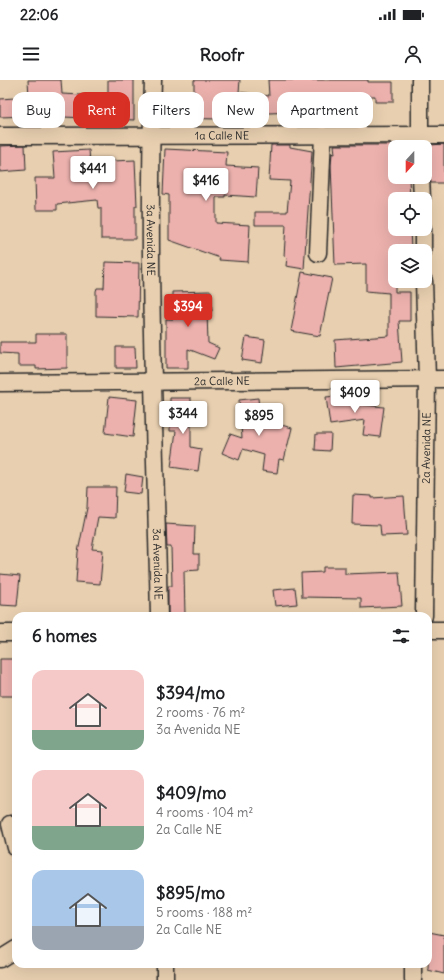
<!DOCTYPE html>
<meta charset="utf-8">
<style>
:root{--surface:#fff;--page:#f6f6f6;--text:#202124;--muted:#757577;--accent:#d93025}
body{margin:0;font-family:Delius,sans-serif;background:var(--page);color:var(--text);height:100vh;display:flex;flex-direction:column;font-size:15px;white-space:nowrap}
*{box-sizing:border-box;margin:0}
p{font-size:13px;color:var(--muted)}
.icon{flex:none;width:22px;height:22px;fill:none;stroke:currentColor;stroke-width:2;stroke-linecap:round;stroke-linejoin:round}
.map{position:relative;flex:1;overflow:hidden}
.details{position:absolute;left:12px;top:532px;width:420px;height:356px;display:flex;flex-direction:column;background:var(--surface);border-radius:12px;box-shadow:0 4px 16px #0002}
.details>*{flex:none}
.hud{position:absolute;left:12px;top:12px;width:420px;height:36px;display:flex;gap:8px}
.needle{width:26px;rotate:201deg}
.buttons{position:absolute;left:388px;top:60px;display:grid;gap:8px}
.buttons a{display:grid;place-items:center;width:44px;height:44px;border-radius:8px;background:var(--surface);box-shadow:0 4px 16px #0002;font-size:20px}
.price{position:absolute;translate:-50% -34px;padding:0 9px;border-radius:4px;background:#fff;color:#222;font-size:13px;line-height:26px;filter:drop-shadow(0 1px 2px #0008)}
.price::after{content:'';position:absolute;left:50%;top:24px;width:12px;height:9px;margin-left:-6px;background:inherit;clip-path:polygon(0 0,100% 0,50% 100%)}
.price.current{background:var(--accent);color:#fff}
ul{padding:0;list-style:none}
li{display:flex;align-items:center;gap:12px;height:100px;padding:0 20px}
li span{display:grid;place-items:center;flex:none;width:112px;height:80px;border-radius:12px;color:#555}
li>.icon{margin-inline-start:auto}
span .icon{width:48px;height:48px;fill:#fffc;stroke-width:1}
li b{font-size:17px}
h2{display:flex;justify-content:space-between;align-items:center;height:48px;padding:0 20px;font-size:17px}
.chip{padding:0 14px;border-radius:12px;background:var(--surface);box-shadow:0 4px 16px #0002;font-size:14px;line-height:36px}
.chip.current{background:var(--accent);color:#fff}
.status{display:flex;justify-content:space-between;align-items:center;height:28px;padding:0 20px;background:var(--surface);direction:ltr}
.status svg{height:11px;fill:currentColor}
header{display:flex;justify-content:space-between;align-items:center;height:52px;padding:0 20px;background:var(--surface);font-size:18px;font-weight:700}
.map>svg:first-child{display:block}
.building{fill:#ecb1ad;stroke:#2b2b2b}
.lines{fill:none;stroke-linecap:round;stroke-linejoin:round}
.minor-casing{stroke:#2b2b2b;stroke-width:19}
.minor{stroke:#e8cfb0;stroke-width:16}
.labels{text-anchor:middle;stroke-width:3;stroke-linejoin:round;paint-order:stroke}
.street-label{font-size:11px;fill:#2b2b2b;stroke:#e8cfb0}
</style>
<div class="status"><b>22:06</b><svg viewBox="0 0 49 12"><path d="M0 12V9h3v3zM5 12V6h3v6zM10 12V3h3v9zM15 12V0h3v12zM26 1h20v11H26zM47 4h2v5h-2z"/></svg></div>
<header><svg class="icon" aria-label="menu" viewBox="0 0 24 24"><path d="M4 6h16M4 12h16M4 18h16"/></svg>Roofr<svg class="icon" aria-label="person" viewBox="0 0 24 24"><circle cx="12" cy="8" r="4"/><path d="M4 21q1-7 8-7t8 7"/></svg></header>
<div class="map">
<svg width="444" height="900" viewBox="0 0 444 900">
<rect width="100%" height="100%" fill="#e8cfb0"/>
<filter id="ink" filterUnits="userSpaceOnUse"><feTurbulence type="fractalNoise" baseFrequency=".025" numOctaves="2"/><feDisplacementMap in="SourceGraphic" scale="8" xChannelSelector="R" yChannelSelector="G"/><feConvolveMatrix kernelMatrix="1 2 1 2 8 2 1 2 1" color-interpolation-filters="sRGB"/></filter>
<g filter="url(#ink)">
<path class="building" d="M28 0H61L62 14 101 16V14H108V0H134V40L63 37 64 39 30 40V36L0 37V19L29 17Z
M194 0H240L239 12 269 16 268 0H368V2H393V22H375V16H344V33H321V31L269 33 238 27V32L219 31 218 39 166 38V18H194Z
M444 64V103H431L430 96 427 90 426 74 430 65Z
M25 65 26 90 0 92V66Z
M271 65H290V67L312 71 304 189 286 186 287 177 284 176 286 145H255V132H287L290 101 269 100Z
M334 65H395V97H409L410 119H395V149H410L411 168H395V212H410V241H399L402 282 336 288 335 260 389 256V213L366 211V184L335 185 331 85 332 73 335 74Z
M165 69 227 72 226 86 258 88 256 117 225 115V117H216V143L250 145 248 182 219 180 220 178 169 160V115L163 114Z
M89 70 90 82 135 80 137 126H135V159H101V128H98L97 120 57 124V130H36L35 98H55L53 72Z
M105 182 139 183 138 237 96 236V211L97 208H104Z
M302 192 332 198 320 256 291 251Z
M211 211 212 231H207L208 263 219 268 214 279 188 269V288H166V239H173L172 212Z
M36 254H67V288L36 289V286H18V274L0 273V262H36Z
M246 257 265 260 262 283 242 280Z
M116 267H135L136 288H116Z
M347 315 348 323 384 327 380 357 363 355 365 340 330 345 326 317Z
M109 317 137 320 133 357 105 353Z
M170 318H191V367L201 369 198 391 171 387 176 351H170Z
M258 318 260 339 292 348 284 380 279 379 277 393 262 391 264 375 243 369 239 380 222 373 230 354 242 358 239 320Z
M316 354H331L330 371 315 370Z
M126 394 143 397 141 414 124 412Z
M88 407H116L115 438 98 437 92 469 103 470 100 504 76 502 78 472 87 428Z
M353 415 372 416V418L404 416 407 455 381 456 380 445 352 444Z
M166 444 195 446 194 474H199V490L184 491 185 535H168V506H172L171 467H167Z
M323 487H345V494L399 492 402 526 361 528V518L302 517 301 493 323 492Z
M0 494 20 496 17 526 0 525Z
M295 508 297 524 275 526 273 510Z
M0 579H16V616H0Z
M429 852 444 855V894L428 890Z"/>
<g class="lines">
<g class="minor-casing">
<g id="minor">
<path id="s1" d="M153 0C147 178 155 358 159 536"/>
<path d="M420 0V67"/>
<path id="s2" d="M0 56 444 55"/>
<path d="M421 97 422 119"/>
<path d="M423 149V171"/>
<path d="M318 173 323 55"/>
<path id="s3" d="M0 303 444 299"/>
<path id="s4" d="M424 536 427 299 424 201"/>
<path d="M428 550H444"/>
<path d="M0 553H16"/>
<path d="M16 744H10L16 768"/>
<path d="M0 879 16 869"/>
<path d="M165 884V900"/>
<path d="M413 900V884"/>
</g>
</g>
<use href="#minor" class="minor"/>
</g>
</g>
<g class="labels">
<g class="street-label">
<text dy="4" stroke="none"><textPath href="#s2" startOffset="222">1a Calle NE</textPath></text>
<text dy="4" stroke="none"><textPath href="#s1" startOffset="160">3a Avenida NE</textPath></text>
<text dy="4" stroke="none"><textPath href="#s3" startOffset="222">2a Calle NE</textPath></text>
<text dy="4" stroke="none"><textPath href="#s4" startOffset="168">2a Avenida NE</textPath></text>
<text dy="4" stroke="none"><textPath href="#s1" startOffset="484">3a Avenida NE</textPath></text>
</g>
</g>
</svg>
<div class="buttons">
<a><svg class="needle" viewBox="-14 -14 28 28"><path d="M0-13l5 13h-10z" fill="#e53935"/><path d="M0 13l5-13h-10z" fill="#757577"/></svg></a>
<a><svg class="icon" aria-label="locate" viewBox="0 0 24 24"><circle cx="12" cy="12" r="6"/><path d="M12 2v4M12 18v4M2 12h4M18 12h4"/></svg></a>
<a><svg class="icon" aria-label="layers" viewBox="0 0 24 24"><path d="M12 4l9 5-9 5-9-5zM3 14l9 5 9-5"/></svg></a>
</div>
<b class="price" style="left:93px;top:110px">$441</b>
<b class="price" style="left:206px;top:122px">$416</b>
<b class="price current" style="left:188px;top:248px">$394</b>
<b class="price" style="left:355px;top:334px">$409</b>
<b class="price" style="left:183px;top:355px">$344</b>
<b class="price" style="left:259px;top:357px">$895</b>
<div class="hud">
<a class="chip">Buy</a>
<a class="chip current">Rent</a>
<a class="chip">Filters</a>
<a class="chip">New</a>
<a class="chip">Apartment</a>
</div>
<section class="details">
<h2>6 homes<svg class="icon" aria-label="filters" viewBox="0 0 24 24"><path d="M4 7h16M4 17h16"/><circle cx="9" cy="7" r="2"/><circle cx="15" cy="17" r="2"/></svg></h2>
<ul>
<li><span style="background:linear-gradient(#f6c9c9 75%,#7fa58c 0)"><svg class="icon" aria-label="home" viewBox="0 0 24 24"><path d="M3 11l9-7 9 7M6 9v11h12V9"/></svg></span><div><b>$394/mo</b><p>2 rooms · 76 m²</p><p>3a Avenida NE</p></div></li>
<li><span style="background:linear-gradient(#f6c9c9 70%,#7fa58c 0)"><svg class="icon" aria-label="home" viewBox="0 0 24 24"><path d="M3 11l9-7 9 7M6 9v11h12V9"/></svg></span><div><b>$409/mo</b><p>4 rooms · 104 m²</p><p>2a Calle NE</p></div></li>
<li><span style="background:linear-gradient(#a9c7e8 70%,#9aa5b1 0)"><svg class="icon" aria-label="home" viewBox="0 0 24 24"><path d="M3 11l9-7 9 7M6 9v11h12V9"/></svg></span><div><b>$895/mo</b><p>5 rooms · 188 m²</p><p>2a Calle NE</p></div></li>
</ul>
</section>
</div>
